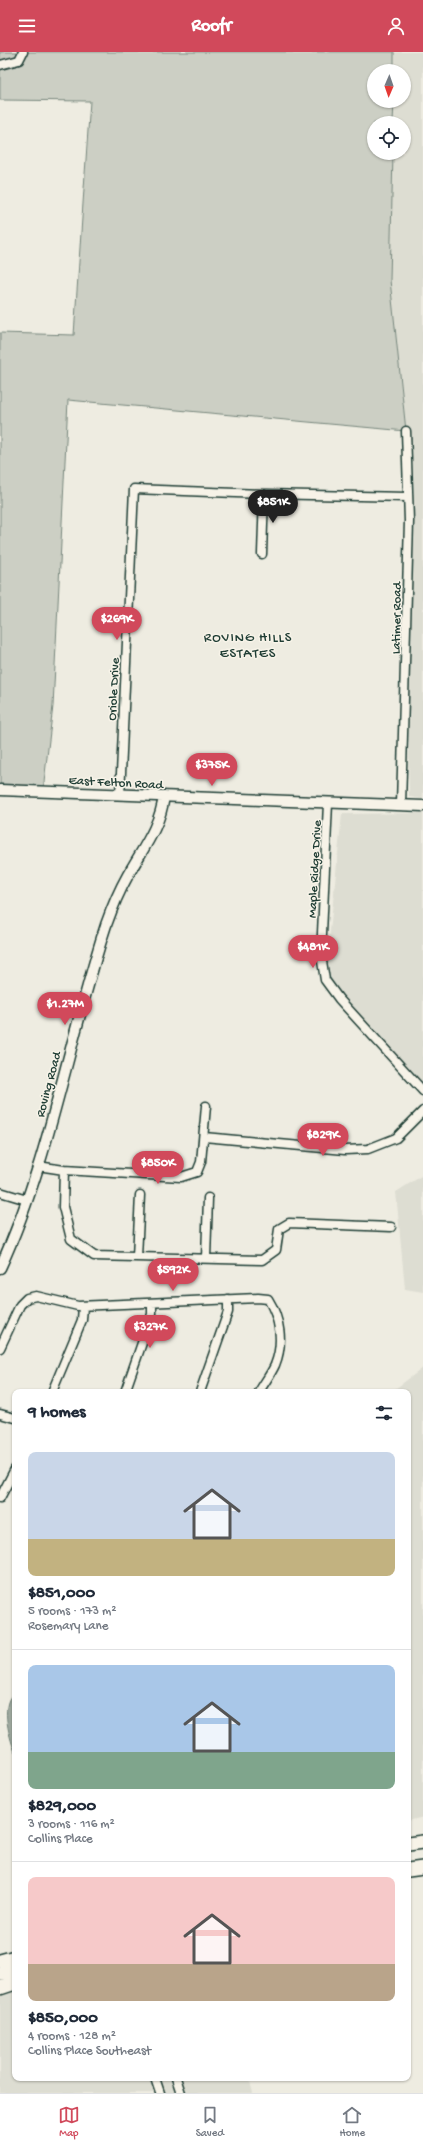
<!DOCTYPE html>
<meta charset="utf-8">
<style>
:root{--surface:#fff;--page:#f6f6f7;--text:#1f2937;--muted:#747a83;--line:#e0e1e3;--accent:#d1495b}
body{margin:0;font-family:"Gochi Hand",sans-serif;background:var(--page);color:var(--text);height:100vh;display:flex;flex-direction:column;font-size:15px;white-space:nowrap}
*{box-sizing:border-box;margin:0}
p{font-size:13px;color:var(--muted)}
.icon{flex:none;width:22px;height:22px;fill:none;stroke:currentColor;stroke-width:2;stroke-linecap:round;stroke-linejoin:round}
.map{position:relative;flex:1;overflow:hidden}
.sheet{position:absolute;left:12px;top:1337px;width:399px;height:692px;display:flex;flex-direction:column;background:var(--surface);border-radius:8px;box-shadow:0 1px 3px #0004}
.sheet>*{flex:none}
.needle{width:26px;rotate:182deg}
.buttons{position:absolute;left:367px;top:12px;display:grid;gap:8px}
.buttons a{display:grid;place-items:center;width:44px;height:44px;border-radius:50%;background:var(--surface);box-shadow:0 1px 3px #0004;font-size:20px}
.price{position:absolute;translate:-50% -34px;padding:0 9px;border-radius:14px;background:var(--accent);color:#fff;font-size:13px;line-height:26px;filter:drop-shadow(0 1px 2px #0008)}
.price::after{content:'';position:absolute;left:50%;top:24px;width:12px;height:9px;margin-left:-6px;background:inherit;clip-path:polygon(0 0,100% 0,50% 100%)}
.price.current{background:#222;color:#fff}
ul{padding:0;list-style:none}
li{display:grid;align-content:center;gap:8px;height:212px;padding:0 16px}
li+li{border-top:1px solid var(--line)}
li span{display:grid;place-items:center;height:124px;border-radius:8px;color:#555}
li>.icon{margin-inline-start:auto}
span .icon{width:72px;height:72px;fill:#fffc;stroke-width:1}
li b{font-size:17px}
h2{display:flex;justify-content:space-between;align-items:center;height:48px;padding:0 16px;font-size:17px}
header{display:flex;justify-content:space-between;align-items:center;height:52px;padding:0 16px;background:var(--accent);color:#fff;font-size:18px;font-weight:700}
.tabs{display:flex;justify-content:space-around;align-items:center;height:56px;border-top:1px solid var(--line);background:var(--surface);font-size:11px;color:var(--muted)}
.tabs a{display:grid;justify-items:center;gap:2px}
.tabs .current{color:var(--accent)}
.map>svg:first-child{display:block}
.built{fill:#ddddd2}
.green{fill:#cccfc4;stroke:#76867c}
.water{fill:#9fa99f;stroke:#6c7e74}
.lines{fill:none;stroke-linecap:round;stroke-linejoin:round}
.minor-casing{stroke:#1f3d34;stroke-width:11}
.tertiary-casing{stroke:#1f3d34;stroke-width:13}
.trunk-casing{stroke:#1f3d34;stroke-width:16}
.minor{stroke:#f7f3e8;stroke-width:8}
.tertiary{stroke:#f7f3e8;stroke-width:10}
.trunk{stroke:#f7f3e8;stroke-width:13}
.labels{text-anchor:middle;stroke-width:3;stroke-linejoin:round;paint-order:stroke}
.street-label{font-size:13px;fill:#1f3d34;stroke:#f7f3e8}
.neighbourhood-label{font-size:14px;letter-spacing:1px;fill:#1f3d34;stroke:#f7f3e8}
</style>
<header><svg class="icon" aria-label="menu" viewBox="0 0 24 24"><path d="M4 6h16M4 12h16M4 18h16"/></svg>Roofr<svg class="icon" aria-label="person" viewBox="0 0 24 24"><circle cx="12" cy="8" r="4"/><path d="M4 21q1-7 8-7t8 7"/></svg></header>
<div class="map">
<svg width="423" height="2041" viewBox="0 0 423 2041">
<rect width="100%" height="100%" fill="#eeece1"/>
<filter id="ink" filterUnits="userSpaceOnUse"><feTurbulence type="fractalNoise" baseFrequency=".025" numOctaves="2"/><feDisplacementMap in="SourceGraphic" scale="8" xChannelSelector="R" yChannelSelector="G"/><feConvolveMatrix kernelMatrix="1 2 1 2 8 2 1 2 1" color-interpolation-filters="sRGB"/></filter>
<g filter="url(#ink)">
<path class="built" d="M394 0H423V747L409 745 406 379 390 228 393 101H404V71H393L394 49H404V19H394Z
M423 761V1039L325 928 342 762Z
M423 1123V1240L405 1237 396 1140Z
M423 1316V1765L408 1769V1340H391Z
M15 1938V2026H249L253 2041H0V1942Z"/>
<path class="green" d="M0 0H394V19H374V49H394L393 71H374V101H393L390 228 406 379 68 348 53 654 43 739 0 738V281L74 283 90 49 0 48Z"/>
<path class="water" d="M15 1641V1700C8 1682 0 1649 15 1641Z"/>
<g class="lines">
<g class="minor-casing">
<path id="minor" d="M0 13 19 8 23 0
M262 502 264 442
M120 743 134 437 264 442 407 445
M328 751 321 903 325 928 339 947 423 1039
M401 753 409 469 406 379
M204 1085 345 1098 368 1097 396 1086 423 1059
M38 1114 64 1118 181 1125 197 1120 201 1110 206 1054
M64 1118 63 1155 71 1187 94 1204 262 1208 276 1198 279 1177 289 1171 391 1175
M0 1140 27 1148
M137 1205 140 1143
M206 1206 208 1146
M0 1296 20 1253 27 1246 36 1244 78 1254 258 1246 268 1247C280 1266 284 1291 275 1313 271 1322 264 1331 259 1340
M52 1340 82 1268 83 1254
M125 1340 152 1262V1251
M200 1340 228 1260V1247
M0 1362 15 1366
M0 1446 15 1417
M155 2026 160 2041
M176 2026 181 2041"/>
</g>
<g class="tertiary-casing">
<path id="tertiary" d="M0 738 423 754
M0 1216C50 1108 69 986 106 873 112 856 119 839 128 823 143 796 160 775 164 744"/>
</g>
<g class="trunk-casing">
<path id="trunk" d="M408 1792 423 1790
M408 1818 423 1816
M0 1909 15 1905
M0 1922 15 1918
M0 1936 15 1931"/>
</g>
<use href="#minor" class="minor"/>
<use href="#tertiary" class="tertiary"/>
<use href="#trunk" class="trunk"/>
</g>
</g>
<g class="labels">
<g class="street-label">
<text transform="translate(395 566) rotate(-89)" y="5">Latimer Road</text>
<text transform="translate(112 637) rotate(-87)" y="5">Oriole Drive</text>
<text transform="translate(116 729) rotate(3)" y="5">East Felton Road</text>
<text transform="translate(313 817) rotate(-87)" y="5">Maple Ridge Drive</text>
<text transform="translate(47 1032) rotate(-75)" y="5">Roving Road</text>
</g>
<g class="neighbourhood-label">
<text x="248" y="589">ROVING HILLS<tspan x="248" dy="16">ESTATES</tspan></text>
</g>
</g>
</svg>
<div class="buttons">
<a><svg class="needle" viewBox="-14 -14 28 28"><path d="M0-13l5 13h-10z" fill="#e53935"/><path d="M0 13l5-13h-10z" fill="#747a83"/></svg></a>
<a><svg class="icon" aria-label="locate" viewBox="0 0 24 24"><circle cx="12" cy="12" r="6"/><path d="M12 2v4M12 18v4M2 12h4M18 12h4"/></svg></a>
</div>
<b class="price current" style="left:273px;top:472px">$851K</b>
<b class="price" style="left:117px;top:589px">$269K</b>
<b class="price" style="left:212px;top:735px">$375K</b>
<b class="price" style="left:313px;top:917px">$481K</b>
<b class="price" style="left:65px;top:974px">$1.27M</b>
<b class="price" style="left:323px;top:1105px">$829K</b>
<b class="price" style="left:158px;top:1133px">$850K</b>
<b class="price" style="left:173px;top:1240px">$592K</b>
<b class="price" style="left:150px;top:1297px">$327K</b>
<section class="sheet">
<h2>9 homes<svg class="icon" aria-label="filters" viewBox="0 0 24 24"><path d="M4 7h16M4 17h16"/><circle cx="9" cy="7" r="2"/><circle cx="15" cy="17" r="2"/></svg></h2>
<ul>
<li><span style="background:linear-gradient(#c9d6e8 70%,#c2b280 0)"><svg class="icon" aria-label="home" viewBox="0 0 24 24"><path d="M3 11l9-7 9 7M6 9v11h12V9"/></svg></span><div><b>$851,000</b><p>5 rooms · 173 m²</p><p>Rosemary Lane</p></div></li>
<li><span style="background:linear-gradient(#a9c7e8 70%,#7fa58c 0)"><svg class="icon" aria-label="home" viewBox="0 0 24 24"><path d="M3 11l9-7 9 7M6 9v11h12V9"/></svg></span><div><b>$829,000</b><p>3 rooms · 116 m²</p><p>Collins Place</p></div></li>
<li><span style="background:linear-gradient(#f6c9c9 70%,#b9a48a 0)"><svg class="icon" aria-label="home" viewBox="0 0 24 24"><path d="M3 11l9-7 9 7M6 9v11h12V9"/></svg></span><div><b>$850,000</b><p>4 rooms · 128 m²</p><p>Collins Place Southeast</p></div></li>
</ul>
</section>
</div>
<nav class="tabs">
<a class="current"><svg class="icon" aria-label="map" viewBox="0 0 24 24"><path d="M3 6l6-2 6 2 6-2v14l-6 2-6-2-6 2zM9 4v14M15 6v14"/></svg>Map</a>
<a><svg class="icon" aria-label="saved" viewBox="0 0 24 24"><path d="M7 4h10v16l-5-4-5 4z"/></svg>Saved</a>
<a><svg class="icon" aria-label="home" viewBox="0 0 24 24"><path d="M3 11l9-7 9 7M6 9v11h12V9"/></svg>Home</a>
</nav>
